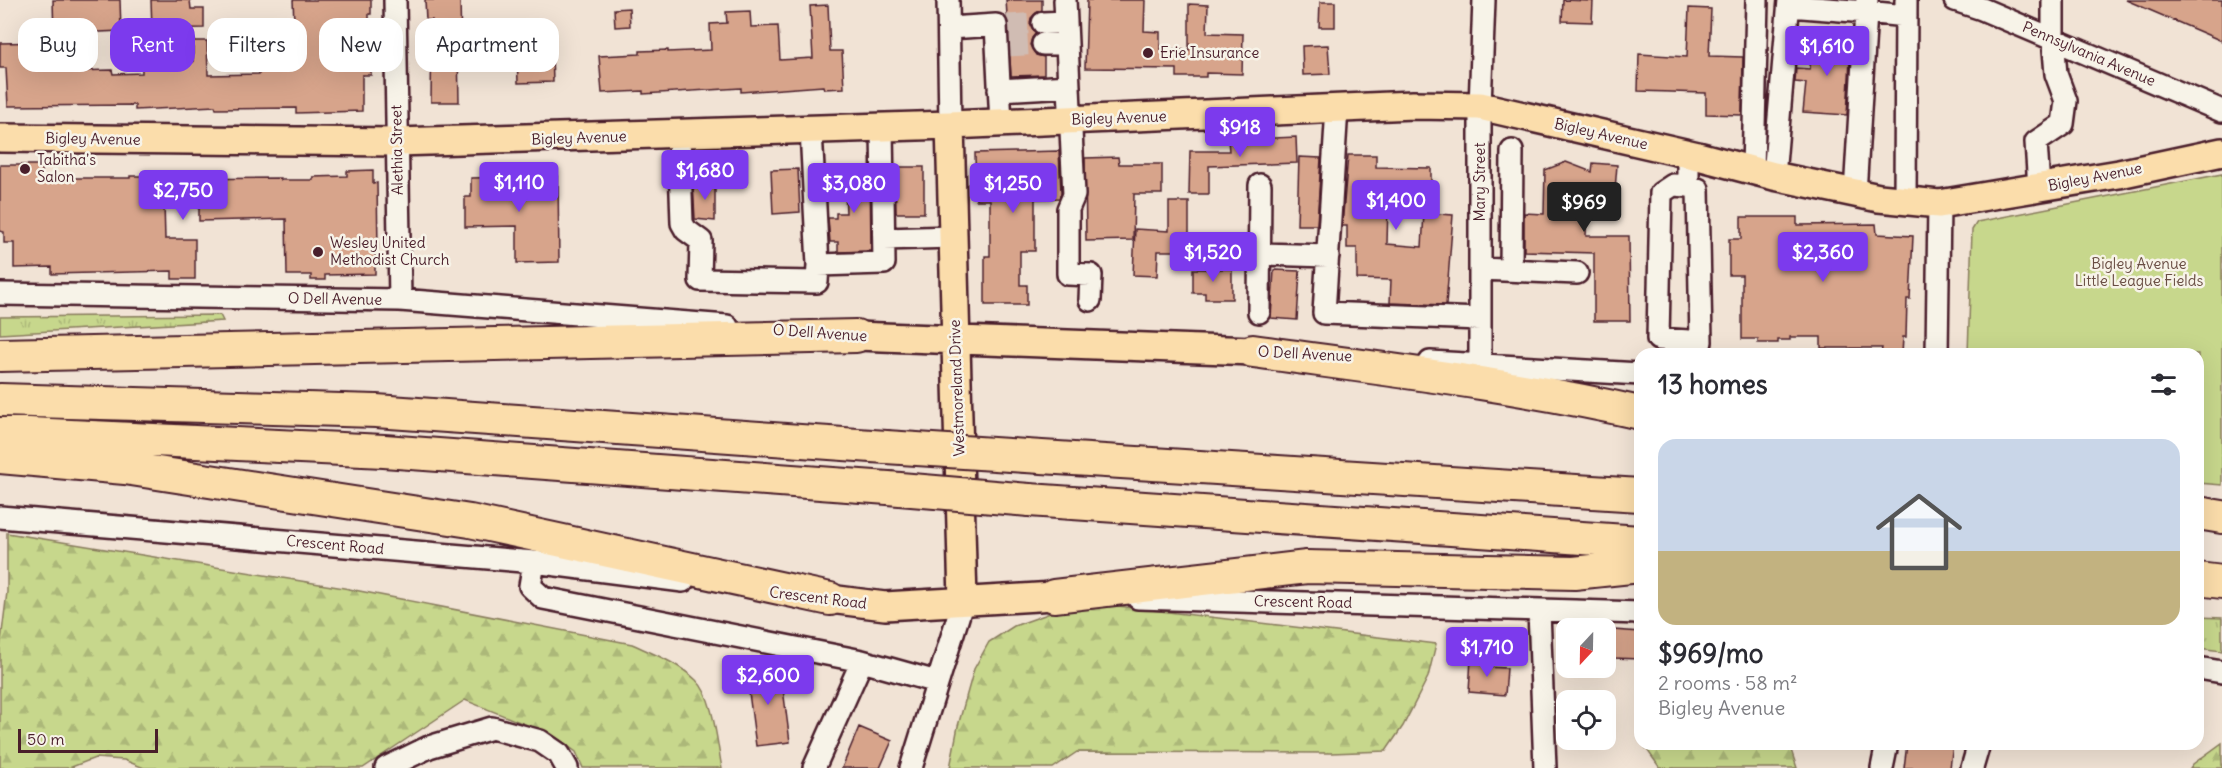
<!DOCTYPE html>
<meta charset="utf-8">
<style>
:root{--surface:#fff;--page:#f7f7f7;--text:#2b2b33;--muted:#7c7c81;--accent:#7c3aed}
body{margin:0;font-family:Delius,sans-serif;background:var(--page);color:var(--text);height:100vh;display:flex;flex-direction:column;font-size:22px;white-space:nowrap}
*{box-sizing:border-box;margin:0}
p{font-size:20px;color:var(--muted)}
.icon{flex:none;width:33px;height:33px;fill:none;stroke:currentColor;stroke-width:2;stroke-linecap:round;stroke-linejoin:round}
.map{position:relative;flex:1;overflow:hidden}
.drawer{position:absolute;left:1634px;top:348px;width:570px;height:402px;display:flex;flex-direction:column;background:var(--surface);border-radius:18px;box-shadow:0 6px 24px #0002}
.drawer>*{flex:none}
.hud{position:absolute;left:18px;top:18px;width:570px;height:54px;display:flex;gap:12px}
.needle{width:39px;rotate:202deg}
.buttons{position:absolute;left:1556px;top:618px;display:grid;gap:12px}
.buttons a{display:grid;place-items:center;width:60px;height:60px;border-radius:12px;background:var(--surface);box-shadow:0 6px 24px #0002;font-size:30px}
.scale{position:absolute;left:18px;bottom:15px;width:140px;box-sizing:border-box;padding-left:6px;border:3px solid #4a1f2b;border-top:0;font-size:16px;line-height:21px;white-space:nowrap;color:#4a1f2b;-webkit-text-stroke:4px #f7f3e8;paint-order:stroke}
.price{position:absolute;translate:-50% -51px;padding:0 14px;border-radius:6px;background:var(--accent);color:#fff;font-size:20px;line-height:39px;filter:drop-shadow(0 2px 3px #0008)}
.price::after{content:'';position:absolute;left:50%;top:36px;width:18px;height:14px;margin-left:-9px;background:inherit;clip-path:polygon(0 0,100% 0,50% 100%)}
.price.selected{background:#222;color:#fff}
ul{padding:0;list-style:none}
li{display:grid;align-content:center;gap:12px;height:318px;padding:0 24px}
li span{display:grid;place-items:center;height:186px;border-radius:18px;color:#555}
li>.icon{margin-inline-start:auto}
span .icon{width:108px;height:108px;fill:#fffc;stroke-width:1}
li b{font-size:26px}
h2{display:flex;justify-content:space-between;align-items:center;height:72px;padding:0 24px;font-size:26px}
.chip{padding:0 21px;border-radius:18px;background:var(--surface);box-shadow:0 6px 24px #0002;font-size:21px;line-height:54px}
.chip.selected{background:var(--accent);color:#fff}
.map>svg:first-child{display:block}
.grass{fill:url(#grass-tufts);stroke:#887b5c;stroke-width:1.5}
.forest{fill:url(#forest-firs);stroke:#887b5c;stroke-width:1.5}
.park{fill:#c7d78c;stroke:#887b5c;stroke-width:1.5}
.building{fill:#d7a48b;stroke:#4a1f2b;stroke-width:1.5}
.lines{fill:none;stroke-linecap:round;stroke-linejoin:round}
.minor-tunnel{stroke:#d0bcb3;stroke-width:21;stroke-dasharray:21 10;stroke-linecap:butt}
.minor-casing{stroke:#4a1f2b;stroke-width:26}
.major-casing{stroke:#4a1f2b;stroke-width:32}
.highway-casing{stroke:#4a1f2b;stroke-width:36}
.minor{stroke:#f7f3e8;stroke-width:21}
.major{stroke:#fbddab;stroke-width:27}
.highway{stroke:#fbddab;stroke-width:32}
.highway-bridge-casing{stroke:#4a1f2b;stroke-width:36;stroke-linecap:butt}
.highway-bridge{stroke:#fbddab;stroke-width:32}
.poi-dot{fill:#4a1f2b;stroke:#f7f3e8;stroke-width:2}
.labels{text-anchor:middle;stroke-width:5;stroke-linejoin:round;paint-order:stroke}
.poi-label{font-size:15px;fill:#4a1f2b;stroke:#f7f3e8;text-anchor:start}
.street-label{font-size:15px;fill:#4a1f2b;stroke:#f7f3e8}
.park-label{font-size:15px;fill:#694d43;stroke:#f7f3e8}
</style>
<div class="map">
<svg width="2222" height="768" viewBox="0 0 2222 768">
<defs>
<pattern id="grass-tufts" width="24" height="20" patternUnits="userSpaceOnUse" patternTransform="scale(1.5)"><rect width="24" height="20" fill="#c7d78c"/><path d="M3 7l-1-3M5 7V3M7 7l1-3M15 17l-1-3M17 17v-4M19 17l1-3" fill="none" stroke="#acb879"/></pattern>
<pattern id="forest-firs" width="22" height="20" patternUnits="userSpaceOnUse" patternTransform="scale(1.5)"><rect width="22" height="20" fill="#c7d78c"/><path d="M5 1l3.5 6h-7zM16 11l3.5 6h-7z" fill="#acb879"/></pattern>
</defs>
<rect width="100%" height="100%" fill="#f1e3d5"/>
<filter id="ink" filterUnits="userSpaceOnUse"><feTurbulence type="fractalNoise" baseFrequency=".0167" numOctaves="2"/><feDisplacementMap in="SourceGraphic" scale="12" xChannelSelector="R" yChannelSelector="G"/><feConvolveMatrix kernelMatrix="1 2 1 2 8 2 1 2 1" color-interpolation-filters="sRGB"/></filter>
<g filter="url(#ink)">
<path class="grass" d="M220 315 223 321 0 334V317Z
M2198 617 2222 618V651L2198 648Z"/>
<path class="forest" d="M7 533 344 588 632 644C654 654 678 663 696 680 714 697 717 744 722 768H583L576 752 554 736 465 700 363 768H144L124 760 95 758 69 768H0V649L7 592Z
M1101 604 1436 644 1428 677 1403 726 1386 751 1331 753 1077 752 1053 768H950L958 726 974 669 989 642 1014 626 1070 606Z
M2222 743V768H2190L2193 764Z
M1643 744H1789L1797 768H1660Z"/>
<path class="park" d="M2222 174V485L2198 483V354H1968L1972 230 1977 222Z"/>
<path class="building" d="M53 0H120L121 31 78 33V37H54Z
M151 0H190L191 9H204V28L152 29Z
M293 0H371V14H369V48H371V75H362V111L296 113V108L216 109 215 106 135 110V105L8 106 6 68H0V43L49 42 50 68 71 67V71L112 70 113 74 142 73 141 37H165V62H193V41H207L208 75 259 74V66L296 65Z
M425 0H460L461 49H458L459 102H431L432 20H426Z
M1006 0H1042V10L1036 13 1031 18 1030 24 1036 33 1032 38 1030 45 1036 55 1044 57V75L1011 76Z
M1087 0H1145L1144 31 1160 32V49L1189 50V4L1208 5 1207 33 1243 34 1242 74 1206 73V77H1177V69L1085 68Z
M1563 0 1593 1 1592 22 1562 21Z
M2126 0H2222V41Z
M1320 2H1335V27H1319Z
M828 5 830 51H842L844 88 824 89 823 86 741 92V88L643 94V91L602 93 599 56 640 54V51L668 50V52L711 50 710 24 727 23 726 12 750 11 751 27 778 26 780 60 813 58 810 6Z
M629 8 630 26 615 27 614 9Z
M1689 8 1711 9 1709 56 1743 57 1742 115 1706 114V93L1638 91 1639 54 1687 57Z
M1812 37 1851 41 1847 115 1803 112 1806 83 1795 82 1796 68 1810 69Z
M1328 45 1330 74 1303 75 1302 46Z
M552 53 553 82 518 83 517 54Z
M1296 137 1297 163 1209 166V194H1189L1190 151H1229L1228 140Z
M1059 151 1061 193 1059 198 1035 199V251H1020V285H1027V305H985V256H990V200H976L975 153Z
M1348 155H1376V167L1431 168V204L1388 203 1387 244 1422 247 1424 213 1453 215 1446 305 1390 303 1391 280 1357 279V248H1347V226H1342Z
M1118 157 1119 164H1162V194H1134L1133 240 1086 241 1085 158Z
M1299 157 1321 158 1317 225H1297Z
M1566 162 1592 172 1593 163 1617 165 1614 202 1612 201V208L1587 206 1586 236H1629L1630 321H1594V253L1524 251V213L1544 214 1545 170Z
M0 165H42V178H130V176H164V179L281 178V180H313V177L347 176V171L373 170V184L377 183 378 249H375V274L325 275V280H311V275H287L286 219 199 221V204H164L165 239H195V279H172V271L52 274V267L14 268V243H4V232L0 231Z
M870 167 871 251 838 252V242H830L828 218H836V213H846L844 168Z
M895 167H924V213H896Z
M798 169 800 212 773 214 771 170Z
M558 176 559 262 517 263V226L465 227V197H471V178Z
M693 183 715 184V221L695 219Z
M1169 202H1189V251H1158L1157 276 1133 275 1135 229 1169 231Z
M1741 217H1797V225L1876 224 1877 234 1913 236 1910 299H1907L1906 337H1903L1902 354H1881L1882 348H1821V337H1790V340H1778V343H1758V339H1742V275H1729V239H1741Z
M1193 269H1232V299H1205V293H1193Z
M1274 270 1300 271 1297 320 1271 318Z
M1614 630 1640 632V659L1613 658Z
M1471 658 1486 659 1485 667 1507 668 1505 695 1469 692Z
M780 666 790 742 756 746 746 670Z
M859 727 892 741 880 768H842Z
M1907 744H1953L1950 768H1904Z"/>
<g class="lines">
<path class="minor-tunnel" d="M1007 25 1043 23
M1007 46 1043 44"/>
<g class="minor-casing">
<path id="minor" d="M395 0 400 300
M948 0 950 125
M1065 0 1074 195 1068 209V274L1091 275 1090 300
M1867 0 1866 12 1906 16
M1955 0 1982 9 2222 111
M1789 6 1866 12 1855 193
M1043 23 1066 22
M949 28 996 25 1001 123
M1043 44H1067
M999 90 1069 86
M1337 108 1324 313 1480 319
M811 130 818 265 884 263 882 127
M679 135 682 223 686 230 701 241 700 280 817 282 818 265
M1688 153V186L1698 189 1701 342 1689 341V354
M1753 170 1757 0
M1774 176 1789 0
M1688 186 1673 185 1661 193 1658 339 1689 341
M2039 188 2036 142 2063 124 2066 101 2056 74 2053 38V0
M1905 200 1906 0
M884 239 953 237
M1259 254 1328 256
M1480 269 1577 273
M1511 270 1512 151
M0 294 400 300 727 326
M1259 312 1260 185
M1937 354 1939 204
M1430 362 1640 374
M1480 365V106L1484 0
M0 517 534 562 683 581
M534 562 530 586 543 598 862 661
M1138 598 1640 613
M1539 611 1545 768
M2198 668 2222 672
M386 768 429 747 492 728 540 741 559 754 567 768
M814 768 862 661 937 682
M911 768 963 601
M1882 768 1887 744
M1972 768 1979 744"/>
</g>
<g class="major-casing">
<path id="major" d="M950 125 963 601
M0 138 397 142 950 125 1413 105 1480 106 1698 156 1774 176 1879 198 1939 204 2119 174 2222 152
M856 336 1253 351
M830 599 885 606 1054 596"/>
</g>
<g class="highway-casing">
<path id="highway" d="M1253 351C1382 369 1512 384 1640 413
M0 355 856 336
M0 400 376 411 886 447
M0 434H29L384 451 888 488
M1026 456 1640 495
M0 457 125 468 470 521 830 599
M1029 500 1640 542
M2198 513 2222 517
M2198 579 2222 582
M1054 596 1307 567 1574 573 1640 566"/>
</g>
<use href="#minor" class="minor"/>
<use href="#major" class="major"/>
<use href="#highway" class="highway"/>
<g class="highway-bridge-casing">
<path id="highway-bridge" d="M886 447 1026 456
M888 488 1029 500"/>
</g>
<use href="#highway-bridge" class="highway-bridge"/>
</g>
</g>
<g class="poi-dot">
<circle cx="1148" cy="53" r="6"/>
<circle cx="25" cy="169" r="6"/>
<circle cx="318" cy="252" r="6"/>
</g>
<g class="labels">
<g class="poi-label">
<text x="1160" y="58">Erie Insurance</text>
<text x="37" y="165">Tabitha's<tspan x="37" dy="17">Salon</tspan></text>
<text x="330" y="248">Wesley United<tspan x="330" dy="17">Methodist Church</tspan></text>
</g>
<g class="street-label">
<text transform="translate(2089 54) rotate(23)" y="5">Pennsylvania Avenue</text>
<text transform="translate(1119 118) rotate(-2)" y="5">Bigley Avenue</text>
<text transform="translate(1601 134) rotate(13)" y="5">Bigley Avenue</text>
<text transform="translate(579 138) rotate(-2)" y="5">Bigley Avenue</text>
<text transform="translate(93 139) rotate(1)" y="5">Bigley Avenue</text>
<text transform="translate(397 150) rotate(-91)" y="5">Alethia Street</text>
<text transform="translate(2095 177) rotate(-11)" y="5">Bigley Avenue</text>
<text transform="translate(1480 182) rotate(-90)" y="5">Mary Street</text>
<text transform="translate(335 299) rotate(1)" y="5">O Dell Avenue</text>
<text transform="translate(820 333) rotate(4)" y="5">O Dell Avenue</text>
<text transform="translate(1305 354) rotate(3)" y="5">O Dell Avenue</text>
<text transform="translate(957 388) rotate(-92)" y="5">Westmoreland Drive</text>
<text transform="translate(335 545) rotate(5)" y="5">Crescent Road</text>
<text transform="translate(818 598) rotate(7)" y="5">Crescent Road</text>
<text transform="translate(1303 602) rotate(1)" y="5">Crescent Road</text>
</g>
<g class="park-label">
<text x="2139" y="269">Bigley Avenue<tspan x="2139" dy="17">Little League Fields</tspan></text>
</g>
</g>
</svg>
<div class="buttons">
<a><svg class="needle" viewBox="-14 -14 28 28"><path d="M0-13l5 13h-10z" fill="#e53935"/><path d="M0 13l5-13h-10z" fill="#7c7c81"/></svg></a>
<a><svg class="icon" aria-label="locate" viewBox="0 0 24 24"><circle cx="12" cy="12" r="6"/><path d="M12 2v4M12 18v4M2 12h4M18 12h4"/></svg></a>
</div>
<div class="scale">50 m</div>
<b class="price" style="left:1827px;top:77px">$1,610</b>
<b class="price" style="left:1240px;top:158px">$918</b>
<b class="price" style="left:705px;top:201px">$1,680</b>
<b class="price" style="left:519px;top:213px">$1,110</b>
<b class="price" style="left:854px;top:214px">$3,080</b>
<b class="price" style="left:1013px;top:214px">$1,250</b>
<b class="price" style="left:183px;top:221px">$2,750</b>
<b class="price" style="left:1396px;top:231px">$1,400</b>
<b class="price selected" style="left:1584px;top:233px">$969</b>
<b class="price" style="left:1213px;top:283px">$1,520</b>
<b class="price" style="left:1823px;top:283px">$2,360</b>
<b class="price" style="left:1487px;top:678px">$1,710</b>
<b class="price" style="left:768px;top:706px">$2,600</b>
<div class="hud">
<a class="chip">Buy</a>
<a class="chip selected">Rent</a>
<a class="chip">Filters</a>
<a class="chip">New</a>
<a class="chip">Apartment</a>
</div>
<section class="drawer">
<h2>13 homes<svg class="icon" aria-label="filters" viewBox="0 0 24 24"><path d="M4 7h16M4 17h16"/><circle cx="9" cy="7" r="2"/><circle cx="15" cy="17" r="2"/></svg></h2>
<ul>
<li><span style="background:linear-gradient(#c9d6e8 60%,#c2b280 0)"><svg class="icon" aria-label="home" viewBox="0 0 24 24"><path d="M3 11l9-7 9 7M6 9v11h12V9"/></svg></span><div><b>$969/mo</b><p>2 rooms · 58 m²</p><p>Bigley Avenue</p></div></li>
</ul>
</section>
</div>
